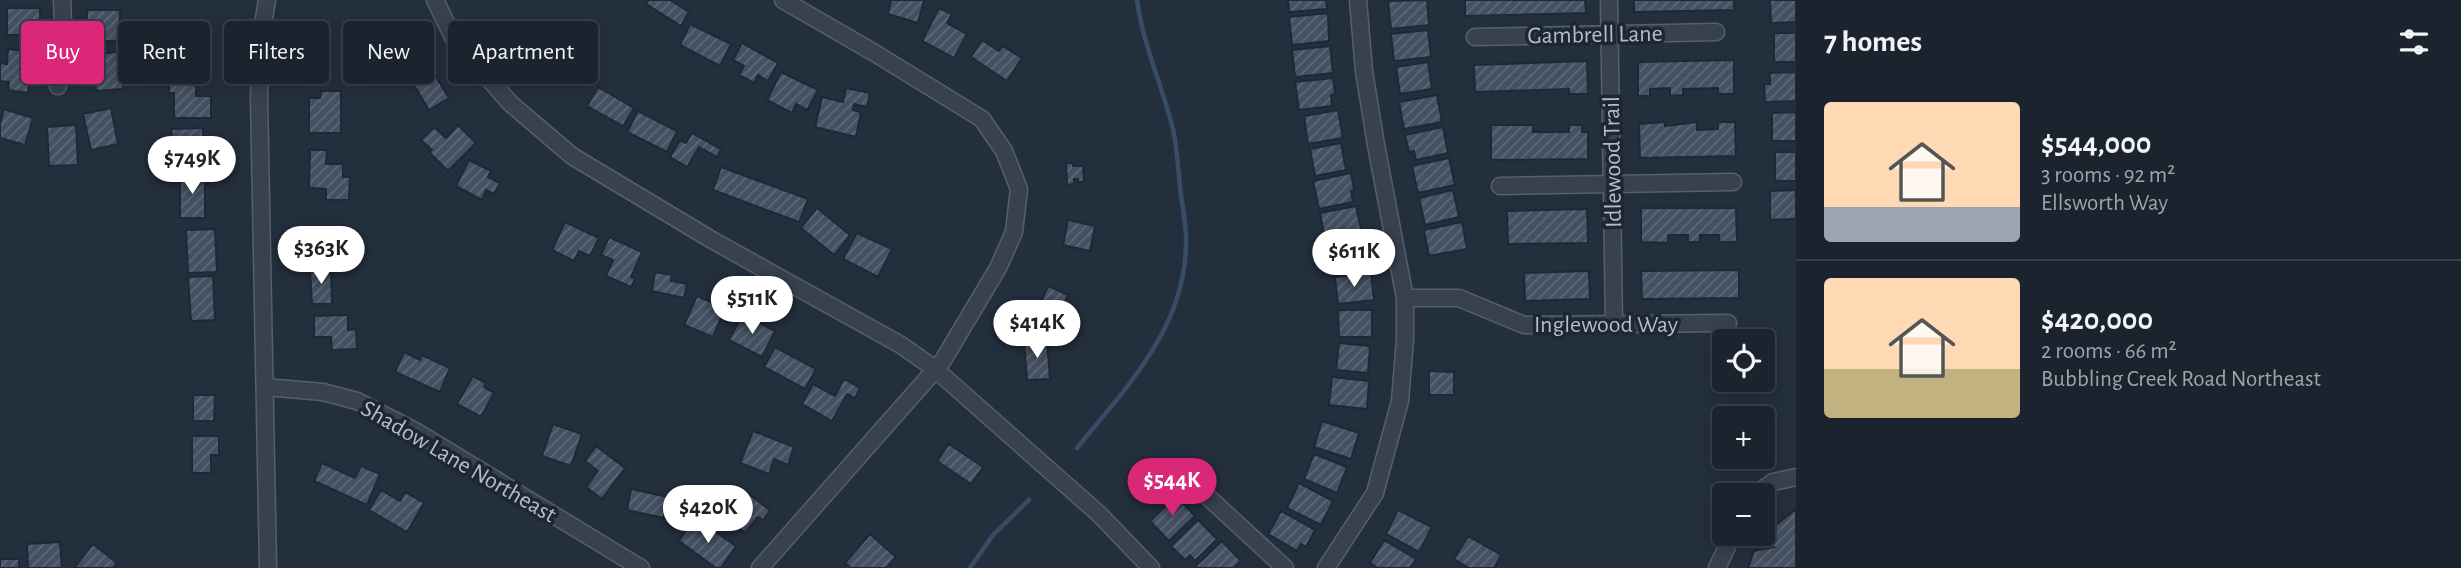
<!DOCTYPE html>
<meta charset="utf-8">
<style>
:root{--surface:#1b232e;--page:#242b36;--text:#f1f3f6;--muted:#a0a4aa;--line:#39404a;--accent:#db2777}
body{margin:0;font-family:"Alegreya Sans",sans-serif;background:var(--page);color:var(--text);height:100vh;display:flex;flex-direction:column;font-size:26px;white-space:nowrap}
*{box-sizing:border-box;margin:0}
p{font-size:23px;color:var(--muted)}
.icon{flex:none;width:38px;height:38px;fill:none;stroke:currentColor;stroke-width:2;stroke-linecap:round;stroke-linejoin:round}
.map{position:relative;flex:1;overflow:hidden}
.sheet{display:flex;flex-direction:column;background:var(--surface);width:665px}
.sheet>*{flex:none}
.banner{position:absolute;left:21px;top:21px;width:665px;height:63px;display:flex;gap:14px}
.tools{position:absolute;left:1712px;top:329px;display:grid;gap:14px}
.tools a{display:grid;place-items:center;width:63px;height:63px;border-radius:7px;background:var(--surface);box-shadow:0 4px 18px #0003,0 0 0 2px var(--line);font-size:35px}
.price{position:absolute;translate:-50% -60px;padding:0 16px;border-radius:24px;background:#fff;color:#222;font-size:23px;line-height:46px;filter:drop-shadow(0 2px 4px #0008)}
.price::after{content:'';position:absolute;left:50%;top:42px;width:21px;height:16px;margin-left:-10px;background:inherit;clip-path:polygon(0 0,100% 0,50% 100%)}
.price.selected{background:var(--accent);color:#fff}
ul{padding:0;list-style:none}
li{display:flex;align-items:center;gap:21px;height:175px;padding:0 28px}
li+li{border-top:2px solid var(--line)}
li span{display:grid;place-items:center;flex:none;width:196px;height:140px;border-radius:7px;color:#555}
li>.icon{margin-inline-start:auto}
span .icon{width:84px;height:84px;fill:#fffc;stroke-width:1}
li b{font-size:30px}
h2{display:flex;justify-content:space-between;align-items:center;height:84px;padding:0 28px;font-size:30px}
.tag{padding:0 24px;border-radius:7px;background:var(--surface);box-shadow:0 4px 18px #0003,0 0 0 2px var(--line);font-size:24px;line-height:63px}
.tag.selected{background:var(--accent);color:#fff}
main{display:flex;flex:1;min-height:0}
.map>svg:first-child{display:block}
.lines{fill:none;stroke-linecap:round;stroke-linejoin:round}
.stream{stroke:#394c67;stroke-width:4.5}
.building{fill:url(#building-hatch);stroke:#1f2835;stroke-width:2}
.street-casing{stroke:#565f6c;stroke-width:19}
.street{stroke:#38414e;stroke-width:16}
.labels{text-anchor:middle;stroke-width:7;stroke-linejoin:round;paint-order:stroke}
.street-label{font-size:24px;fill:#b4bcc9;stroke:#1d2633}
</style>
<main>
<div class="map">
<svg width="1796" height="568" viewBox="0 0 1796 568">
<defs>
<pattern id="building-hatch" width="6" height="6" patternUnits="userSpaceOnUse" patternTransform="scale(1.75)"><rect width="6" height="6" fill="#455162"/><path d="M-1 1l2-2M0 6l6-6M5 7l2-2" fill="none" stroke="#5d6877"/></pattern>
</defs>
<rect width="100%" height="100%" fill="#242f3e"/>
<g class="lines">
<path class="stream" d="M1077 448C1129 384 1189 324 1186 235 1185 219 1182 203 1180 187 1178 168 1177 147 1173 129 1162 85 1143 45 1137 0
M970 568 993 535 1029 500"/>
</g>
<path class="building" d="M649 0H670L689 12 681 26 646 4Z
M891 0H924L918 23 888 14Z
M1288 0H1326L1327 9 1289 12Z
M1427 0 1429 25 1391 29 1388 1Z
M1465 0H1585L1586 13 1465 16Z
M1634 0H1734V10L1634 12Z
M1770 0H1796V22L1771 23Z
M7 8H40V35H7Z
M939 8 952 14 947 23 967 34 954 58 922 41Z
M87 10H120L119 41H87Z
M1328 13 1329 41 1292 45 1289 17Z
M690 24 731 44 720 66 680 45Z
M180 25H209V39H202V70H180Z
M1428 30 1431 57 1394 61 1391 34Z
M1774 33H1796V62H1774Z
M982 40 999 51 1003 46 1022 58 1007 81 971 57Z
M742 43 778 63 768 81 758 75 754 83 739 75 744 66 733 60Z
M556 45 594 68 583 86 560 73 558 76 543 67Z
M1330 46 1333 73 1295 77 1292 50Z
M8 49 33 52 28 93 8 90 9 82 0 81V63L7 64Z
M120 52 123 89 96 91 93 54Z
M426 60 449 98 429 110 406 72Z
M1734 60V94H1718V88L1683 89V95L1670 96V88L1650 89V96H1638V62Z
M1587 61 1588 94H1569V89L1475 92 1474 65Z
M1428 62 1432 89 1400 94 1396 67Z
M781 72 818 90 807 110 796 104 792 113 767 100Z
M1796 72V101L1765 102 1764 84H1770V73Z
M169 75H196V96H211V118H174V93H169Z
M1333 78 1335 94 1331 95 1332 106 1299 110 1295 82Z
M598 87 634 108 623 126 587 106Z
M846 88 870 93 867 107 854 104 853 110 861 112 856 137 815 127 822 97 843 102Z
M321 91H341V133H309V98H320Z
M1437 95 1442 122 1404 129 1399 102Z
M111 108 118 144 91 150 83 114Z
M4 109 33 118 25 145 0 138V124Z
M1338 110 1343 138 1308 144 1304 116Z
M638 111 677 131 667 152 627 132Z
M1796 112V141H1772V113Z
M1665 122V126L1697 122V130L1718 129V122H1735L1736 156 1640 158 1639 124Z
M76 125 78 165 49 166 47 127Z
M458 125 476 143 448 171 429 152 432 150 421 140 434 127 446 138Z
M1491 125H1533V132H1569V125H1582V132H1588V159L1491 160Z
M1443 127 1448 153 1416 160 1414 151 1409 152 1405 135Z
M203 128 204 166 175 167 171 129Z
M692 133 721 149 717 157 699 147 687 167 670 157 680 140 686 143Z
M1341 143 1346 170 1315 176 1310 149Z
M310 150H327L326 164H343V177H350L349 200H326V189L309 188Z
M1775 152H1796V181H1775Z
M1449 158 1455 185 1418 193 1412 166Z
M469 160 491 171 488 177 500 183 494 194 486 190 482 200 456 186Z
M1066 163H1073V166H1083L1084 182H1078V179H1074V184L1067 185Z
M721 167 808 199 799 222 713 190Z
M180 173H205V218H180Z
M1351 173 1354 190 1351 191 1353 202 1319 209 1313 181Z
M1453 190 1459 217 1425 225 1419 198Z
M1796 190V219L1770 220V191Z
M1356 206 1362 233 1325 240 1320 213Z
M817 208 850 235 834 255 801 228Z
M1641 208H1736L1737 242H1719V235H1700V242H1688V235H1668V243L1641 242Z
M1587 209 1588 243 1508 244 1507 211Z
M1068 220 1095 226 1090 251 1063 245Z
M565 222 599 238 590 256 579 251 574 261 552 250Z
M1462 222 1467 249 1429 256 1424 230Z
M215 229 217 272 188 273 186 230Z
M857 233 892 249 878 277 843 259Z
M609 237 642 252 631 277 635 279 631 287 606 276 613 260 601 255Z
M1364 238 1368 265 1333 271 1329 244Z
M331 268 332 304H312L310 269Z
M1739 270V298L1642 299 1641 271Z
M1589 271 1590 299 1525 301 1524 273Z
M655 272 672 275 671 281 687 284 684 298 652 291Z
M1371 273 1374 300 1338 304 1335 277Z
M213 276 215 320 191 321 188 277Z
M1048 286 1068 295 1059 315 1039 307Z
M697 296 725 308 713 337 684 325Z
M1338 310H1372V337H1339Z
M743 314 775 331 762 357 729 340Z
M348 315V330L356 329 357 349 332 350 331 337H314V316Z
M1047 339 1050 379 1027 380 1024 341Z
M1339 343 1370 346 1368 373 1336 370Z
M775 347 816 369 805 389 764 367Z
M404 352 420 360 422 355 450 368 440 392 395 372Z
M1429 371 1454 372V395H1429Z
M473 376 486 383 484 387 494 393 481 417 457 404Z
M1332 377 1369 381 1367 409 1329 405Z
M844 379 860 388 855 398 847 394 832 421 802 404 813 384 835 396Z
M193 395H215L214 421H193Z
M1322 421 1359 433 1351 459 1314 447Z
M553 424 582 434 571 466 542 456Z
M753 431 794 447 788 465 774 459 769 474 740 463Z
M192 436H219V455H211V473H192Z
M949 444 983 467 971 484 937 461Z
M596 446 625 468 602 499 586 487 598 471 585 461Z
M1314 454 1347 467 1337 493 1304 479Z
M322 463 355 478 361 466 380 474 367 505 314 481Z
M1299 483 1333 501 1321 525 1287 508Z
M737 485 770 510 763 520 758 517 745 533 717 512Z
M631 489 668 497 664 518 627 510Z
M381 490 400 501 405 492 424 503 407 532 369 510Z
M1176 496 1195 516 1169 541 1150 521Z
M1796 509V568H1748L1754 551 1774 547 1767 538 1771 529Z
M1398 510 1432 527 1419 552 1386 534Z
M1281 511 1315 530 1306 547 1301 544 1297 551 1268 534Z
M1198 520 1217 539 1195 561 1190 555 1185 560 1171 546Z
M691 523 701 529 704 524 736 546 721 568H716L679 541Z
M870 534 896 557 886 568H851L845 563Z
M1468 536 1501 555 1494 568H1469L1454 559Z
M1384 540 1416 559 1410 568H1378L1370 563Z
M1222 541 1241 561 1233 568H1197L1196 566Z
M60 542 62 568H28L27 544Z
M93 544 117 563 113 568H74Z
M0 559H19V568H0Z"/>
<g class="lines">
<g class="street-casing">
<path id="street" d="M267 0 262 31 259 97 268 568
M435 0 454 39 510 103 572 156 712 240 901 345 935 369 1099 514 1151 568
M1609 0 1614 324
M1475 37 1716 32
M58 86 63 21 62 0
M1500 186 1733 182
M1405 298H1459L1524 325 1728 323
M265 387 323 392 357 401 417 432 641 568
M1195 485 1285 568
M1755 495 1773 482 1796 477
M760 568 942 362 998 268 1014 232 1019 189 1004 151 982 119 873 52 783 0
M1326 568 1375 493 1400 401 1405 339V298L1376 145 1364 71 1358 0
M1717 568 1733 534"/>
</g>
<use href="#street" class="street"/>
</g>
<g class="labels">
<g class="street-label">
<text transform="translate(1595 34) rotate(-1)" y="8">Gambrell Lane</text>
<text transform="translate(1612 162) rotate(-91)" y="8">Idlewood Trail</text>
<text x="1606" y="332">Inglewood Way</text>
<text transform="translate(459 461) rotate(30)" y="8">Shadow Lane Northeast</text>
</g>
</g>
</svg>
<div class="tools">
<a><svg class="icon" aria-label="locate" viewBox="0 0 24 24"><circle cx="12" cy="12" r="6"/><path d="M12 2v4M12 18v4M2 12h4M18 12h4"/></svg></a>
<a>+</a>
<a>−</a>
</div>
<b class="price" style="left:192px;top:196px">$749K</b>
<b class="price" style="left:321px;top:286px">$363K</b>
<b class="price" style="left:1354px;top:289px">$611K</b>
<b class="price" style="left:752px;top:336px">$511K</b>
<b class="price" style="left:1037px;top:360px">$414K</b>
<b class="price selected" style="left:1172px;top:518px">$544K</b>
<b class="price" style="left:708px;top:545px">$420K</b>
<div class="banner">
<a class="tag selected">Buy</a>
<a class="tag">Rent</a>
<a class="tag">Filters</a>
<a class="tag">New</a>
<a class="tag">Apartment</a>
</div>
</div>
<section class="sheet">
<h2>7 homes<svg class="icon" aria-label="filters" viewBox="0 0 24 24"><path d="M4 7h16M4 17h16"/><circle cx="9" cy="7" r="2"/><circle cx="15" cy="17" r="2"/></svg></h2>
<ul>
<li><span style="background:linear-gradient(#ffd9b3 75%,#9aa5b1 0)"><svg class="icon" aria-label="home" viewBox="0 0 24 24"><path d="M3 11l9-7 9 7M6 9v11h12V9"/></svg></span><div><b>$544,000</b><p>3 rooms · 92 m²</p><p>Ellsworth Way</p></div></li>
<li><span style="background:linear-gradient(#ffd9b3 65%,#c2b280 0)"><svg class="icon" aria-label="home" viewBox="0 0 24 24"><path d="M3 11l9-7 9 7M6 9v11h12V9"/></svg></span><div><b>$420,000</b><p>2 rooms · 66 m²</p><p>Bubbling Creek Road Northeast</p></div></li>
</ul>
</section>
</main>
